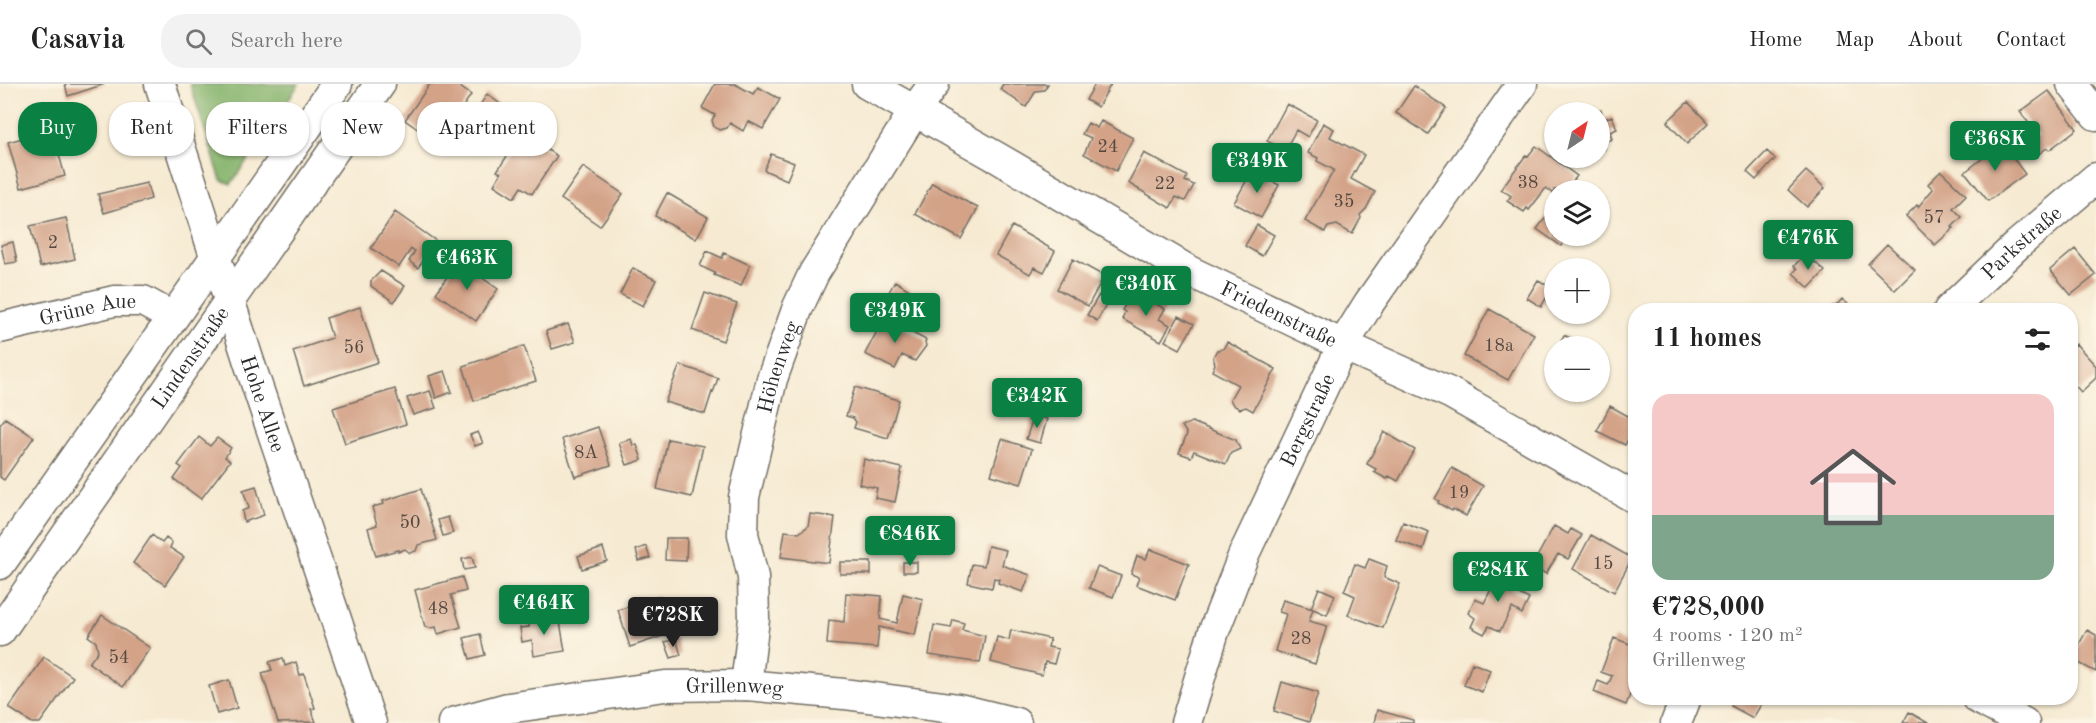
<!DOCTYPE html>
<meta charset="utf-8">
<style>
:root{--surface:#fff;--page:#f2f2f2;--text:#222;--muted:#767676;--line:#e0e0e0;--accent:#0b8043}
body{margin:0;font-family:"Old Standard TT",serif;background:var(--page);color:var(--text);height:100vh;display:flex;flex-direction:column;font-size:22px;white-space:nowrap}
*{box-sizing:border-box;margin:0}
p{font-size:20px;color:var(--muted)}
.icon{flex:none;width:33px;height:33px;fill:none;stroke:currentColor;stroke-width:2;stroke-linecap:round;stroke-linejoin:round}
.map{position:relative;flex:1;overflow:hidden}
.panel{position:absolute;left:1628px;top:219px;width:450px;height:402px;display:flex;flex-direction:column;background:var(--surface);border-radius:24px;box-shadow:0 2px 4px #0004}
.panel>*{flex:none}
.hud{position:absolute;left:18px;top:18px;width:570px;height:54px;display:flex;gap:12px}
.needle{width:39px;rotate:35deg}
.buttons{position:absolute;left:1544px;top:18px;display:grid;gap:12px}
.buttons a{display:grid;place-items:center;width:66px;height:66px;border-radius:50%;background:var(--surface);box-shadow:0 2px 4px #0004;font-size:30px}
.price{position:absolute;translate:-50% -51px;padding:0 14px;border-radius:6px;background:var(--accent);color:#fff;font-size:20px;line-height:39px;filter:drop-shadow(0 2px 3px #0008)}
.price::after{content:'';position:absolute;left:50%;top:36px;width:18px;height:14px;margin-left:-9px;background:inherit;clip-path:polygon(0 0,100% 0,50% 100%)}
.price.current{background:#222;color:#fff}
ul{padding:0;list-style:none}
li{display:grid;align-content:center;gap:12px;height:318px;padding:0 24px}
li span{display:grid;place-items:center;height:186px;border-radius:18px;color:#555}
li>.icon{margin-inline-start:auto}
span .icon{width:108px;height:108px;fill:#fffc;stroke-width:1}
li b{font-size:26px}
h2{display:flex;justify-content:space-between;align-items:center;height:72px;padding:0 24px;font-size:26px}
.chip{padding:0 21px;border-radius:24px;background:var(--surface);box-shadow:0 2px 4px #0004;font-size:21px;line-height:54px}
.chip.current{background:var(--accent);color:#fff}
header{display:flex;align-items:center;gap:36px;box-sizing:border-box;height:84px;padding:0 30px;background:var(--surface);border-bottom:2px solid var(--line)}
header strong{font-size:28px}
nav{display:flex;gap:33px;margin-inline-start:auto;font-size:21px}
.search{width:420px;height:54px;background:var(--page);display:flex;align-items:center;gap:15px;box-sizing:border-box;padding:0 21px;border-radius:24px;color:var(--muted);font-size:22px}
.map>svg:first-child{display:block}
.forest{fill:#84b36c;stroke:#586f4c;stroke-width:1.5}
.building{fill:#d3a287}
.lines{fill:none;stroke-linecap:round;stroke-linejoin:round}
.minor-casing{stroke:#726e65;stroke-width:33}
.minor{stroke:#fff;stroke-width:30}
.labels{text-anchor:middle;stroke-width:5;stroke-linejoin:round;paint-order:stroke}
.number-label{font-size:18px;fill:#554942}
.street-label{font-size:21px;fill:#2b2b2b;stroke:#fcf5e5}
</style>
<header>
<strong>Casavia</strong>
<div class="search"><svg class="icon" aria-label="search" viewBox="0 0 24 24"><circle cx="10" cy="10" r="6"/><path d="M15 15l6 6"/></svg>Search here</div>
<nav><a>Home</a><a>Map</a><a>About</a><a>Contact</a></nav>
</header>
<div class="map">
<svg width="2096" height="639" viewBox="0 0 2096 639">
<rect width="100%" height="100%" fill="#fcf5e5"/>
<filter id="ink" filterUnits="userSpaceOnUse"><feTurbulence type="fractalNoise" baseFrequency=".0167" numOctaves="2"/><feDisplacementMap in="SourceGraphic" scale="12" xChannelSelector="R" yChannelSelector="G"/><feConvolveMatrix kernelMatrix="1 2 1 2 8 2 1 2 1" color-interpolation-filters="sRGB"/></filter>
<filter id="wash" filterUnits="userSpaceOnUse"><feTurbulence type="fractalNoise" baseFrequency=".008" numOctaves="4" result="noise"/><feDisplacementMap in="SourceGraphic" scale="24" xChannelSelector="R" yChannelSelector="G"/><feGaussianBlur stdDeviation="1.35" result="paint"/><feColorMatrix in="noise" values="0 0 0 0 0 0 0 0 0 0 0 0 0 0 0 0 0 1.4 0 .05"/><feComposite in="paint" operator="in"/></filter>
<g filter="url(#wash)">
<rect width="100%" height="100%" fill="#f6ead2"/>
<path class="forest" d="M190 0H299L231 100 221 96Z"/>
<g id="blocks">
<path class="building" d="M65 0H105L68 12Z
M430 0H456L471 11 449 43 445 40 433 56 405 36Z
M715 0H735L753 10 758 3 780 15 763 45 748 37 743 47 730 39 727 44 720 46 714 43 712 36 715 31 702 24Z
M1003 0H1048L1044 6 1036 7 1026 23 1000 5Z
M1095 0H1111L1098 23 1086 16Z
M1414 2 1446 24 1428 50 1396 29Z
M2049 7 2077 45 2049 66 2047 64 2036 72 2027 59 2038 51 2020 28Z
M487 10 504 23 486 48 480 43 485 36 475 29Z
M1688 18 1708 39 1687 60 1667 38Z
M1287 20 1317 36 1308 53 1296 46 1285 66 1267 57Z
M1601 26 1604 35 1612 32 1617 45 1610 48 1612 55 1604 58 1605 65 1599 70V27Z
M1101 37 1133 54 1116 87 1084 70 1091 54 1082 50 1088 39 1097 44Z
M1323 39 1334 45 1330 53 1364 71 1351 95 1375 108 1366 125 1360 131 1361 134 1352 150 1337 141 1328 143 1325 148 1305 137 1334 86 1317 77 1318 74 1308 69Z
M52 46 65 92 21 104 8 58Z
M518 56 535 67 540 61 557 72 532 110 521 103 514 114 494 101 501 89 497 87Z
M2002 59 2025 90 1988 117 1965 88Z
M1536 62 1577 92 1566 106H1554V110L1546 104 1529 126 1527 124 1524 128 1507 117 1511 112 1501 105 1526 71 1528 72Z
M1767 67 1775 75 1756 96 1747 88Z
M1144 69 1187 92 1185 97 1194 101 1185 117 1176 113 1170 124 1128 99Z
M771 70 794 79 787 96 764 86Z
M583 83 623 110 600 142 561 115Z
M1252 87 1279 101 1261 134 1234 119Z
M1806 87 1825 104 1807 123 1788 106Z
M1941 87 1966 111 1953 124 1962 133 1952 143 1954 144 1935 161 1906 132 1917 121 1918 123 1933 105 1928 100Z
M147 99 151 115 104 129 98 110Z
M932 99 978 124 961 155 915 130Z
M667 109 708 133 696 155 655 132Z
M395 128 436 157 418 184 409 177 415 167 411 165 399 183 371 164Z
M1546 133 1554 140V152H1569L1561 162 1537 145Z
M66 134 75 175 40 183 30 142Z
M1257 141 1274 151 1262 172 1245 162Z
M1012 142 1055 167 1044 188 1034 183 1030 190 996 171Z
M13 158 17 178 5 180 1 161Z
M1887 160 1915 186 1895 206 1868 180Z
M2075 165 2096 191 2071 211 2050 186Z
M707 167 722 174 724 169 750 181 741 202 714 191 715 189 700 182Z
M1805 170 1825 187 1809 204 1793 189 1797 185 1794 182Z
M1073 175 1104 192 1088 222 1057 205Z
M458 177 498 205 476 237 436 209Z
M633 184 656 196 643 222 620 210Z
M381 187 405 202 394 218 371 202V197Z
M1538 196 1552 204 1541 223 1527 214Z
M895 197 911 207 903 220 888 210Z
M705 209 737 220 723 257 692 246Z
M1099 211 1108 217 1097 237 1087 231Z
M1141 211 1165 225 1159 235 1170 241 1161 257 1122 235 1125 228 1122 226 1130 213 1137 217Z
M1842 215 1855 226H1828L1832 222H1836Z
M360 223 378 278 304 302 293 267 332 254 326 234Z
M1489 225 1534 250 1508 296 1464 272Z
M1179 232 1194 240 1180 265 1165 257Z
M884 234 926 256 925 258 926 262 915 277 902 271 895 285 865 270Z
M568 240 575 258 552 265 546 247Z
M1564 251 1585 262H1558Z
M1227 258 1276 285 1253 327 1246 323 1240 325 1233 321 1230 315 1238 301 1212 287 1215 280 1213 273 1217 266 1223 265Z
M2076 260 2096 282V294L2081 308 2070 296V266Z
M524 262 536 297 474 317 463 282Z
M680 281 718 294 713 309 712 308 705 330 665 318Z
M445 287 452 308 436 314 429 292Z
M855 303 899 316 888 354 854 344 856 338 853 334 846 332Z
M395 305 406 340 345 359 333 324Z
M430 307 436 324 413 331 407 314Z
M1610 322 1628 332 1630 329 1635 332V342L1625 361 1597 347Z
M1034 331 1047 335 1040 359 1026 355Z
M5 334 34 353 4 396 0 393V341Z
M1192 338 1236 356 1240 365 1231 369 1226 380 1194 367 1191 373 1179 369 1187 350 1182 342Z
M598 343 611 381 575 393 562 355Z
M478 348 483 359 475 362 470 351Z
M1384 348 1415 366 1398 397 1389 392 1387 395 1374 388 1376 385 1367 380Z
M199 353 210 362 217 354 231 364 225 373 230 377 201 415 174 395 182 384 178 381Z
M631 355 633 361H637L642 376 627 381 619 359Z
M668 355 703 362 692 413 657 405Z
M1002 355 1032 365 1021 400 991 391Z
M864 375 902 384 895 418 875 414 877 404 859 400Z
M1452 384 1483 402 1466 432 1453 425 1452 427 1438 419 1439 417 1435 415Z
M256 402 264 431 244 438 242 427 249 424 243 406Z
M421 405 437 456 418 461 416 467 410 469 405 465 398 468V466L376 472 368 444 377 441 372 423 384 420 383 417Z
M810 430 835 433 829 479 781 473 785 447 799 449 808 442Z
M448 433 453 449 443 452 438 436Z
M1403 438 1429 448 1423 466 1396 456Z
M1554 442 1568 450 1571 445 1582 451 1568 475 1558 470 1546 490 1532 482Z
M152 451 162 459 166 454 172 459 170 464 184 473 165 501 133 479Z
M1591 451 1632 474 1614 508 1573 485Z
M666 454H687L686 477 665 476Z
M646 462 650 474 639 477 636 466Z
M988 462 1006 466 1002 481 1030 491 1023 508 998 499 999 495 994 494 992 504 968 499 972 480 984 482Z
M603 464 607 477 582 485 578 472Z
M1150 465 1189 480 1175 516 1136 501 1139 493 1131 490 1137 472 1146 475Z
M472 473 475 484 464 486 462 475Z
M1369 475 1387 482 1384 493 1400 500 1383 544 1348 531 1355 512 1344 507 1355 480 1365 484Z
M840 478H871V490H840Z
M903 478H917V488H903Z
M1503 482 1519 491 1511 506 1529 515 1522 530 1512 524 1500 547 1489 542 1484 550 1471 543 1475 534 1468 529 1475 515 1484 519Z
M1097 483 1121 492 1113 513 1089 504Z
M462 493 466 507 451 511 461 543 438 550 436 543 430 544 425 543 415 506Z
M1319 504 1335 511 1327 531 1311 524Z
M846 509 882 512 880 535 897 539 903 510 923 515 915 551 879 543 877 564 827 560 829 536 844 538Z
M658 513 669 550 630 563 618 526Z
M1283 516 1313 525 1309 537 1327 542 1315 580 1275 567 1286 530 1279 528Z
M102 531 150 564 123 603 89 579 98 567 96 558 88 552Z
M559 532 565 567 534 572 532 556 522 558 520 544 529 543V537Z
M953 536 964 539 962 546 985 552 980 579 929 571 934 541 951 544Z
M1011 546 1050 555 1048 563 1058 565 1054 580 1045 578 1042 591 991 578 997 553 1009 556Z
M2087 546 2096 551V588L2071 575Z
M480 550 485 571 470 575 464 554Z
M1614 554 1635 562V598L1626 621 1594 608 1598 597 1608 601 1612 592 1601 588Z
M676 555 681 571 671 574 665 558Z
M44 573 73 593 40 639H32L9 624Z
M283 574 285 582 296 578 300 591 304 590 315 624 311 625 316 638 278 639 262 589 272 586 269 578Z
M1472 579 1490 586 1482 608 1464 601Z
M229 596 237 624 217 630 209 602Z
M1282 598 1318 609 1309 638 1274 627Z
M1736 614H1765L1753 634 1731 622Z
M1377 626 1413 636V639H1374Z
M1909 628 1928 639H1903Z"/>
</g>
</g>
<g filter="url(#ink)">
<use href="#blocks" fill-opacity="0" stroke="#726e65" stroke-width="1.5"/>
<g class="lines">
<g class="minor-casing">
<g id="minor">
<path id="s1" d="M160 0 249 278 371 639"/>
<path id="s2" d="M867 0 998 74 1189 187 1343 261 1450 309 1635 414"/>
<path d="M2072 0 2096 31"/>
<path id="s3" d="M1949 226 2017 161 2096 94"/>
<path id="s4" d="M0 244 114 217H143L172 233"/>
<path d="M0 480 337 0"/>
<path id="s5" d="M0 547 380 0"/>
<path id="s6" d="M746 601 754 535 753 493 743 450 744 413 772 295 798 223 814 189 915 26 934 0"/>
<path d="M1977 614 2024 639"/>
<path id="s7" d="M453 639 508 624 665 602 746 601 844 610 959 625 1016 639"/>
<path id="s8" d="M1186 639 1214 547 1244 470 1343 261 1369 219 1522 0"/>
<path d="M1676 639 1686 614"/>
</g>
</g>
<use href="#minor" class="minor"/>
</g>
</g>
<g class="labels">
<g class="number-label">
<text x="1108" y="68">24</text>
<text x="1528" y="104">38</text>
<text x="1165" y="105">22</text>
<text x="1344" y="123">35</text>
<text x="1934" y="139">57</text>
<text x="53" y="164">2</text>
<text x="1499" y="267">18a</text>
<text x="354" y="269">56</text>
<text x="586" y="374">8A</text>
<text x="1459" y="414">19</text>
<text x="410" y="444">50</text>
<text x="1603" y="485">15</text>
<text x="438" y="530">48</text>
<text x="1301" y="560">28</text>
<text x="119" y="579">54</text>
</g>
<g class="street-label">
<text dy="7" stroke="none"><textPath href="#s3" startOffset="99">Parkstraße</textPath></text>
<text dy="7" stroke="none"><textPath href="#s4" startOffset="90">Grüne Aue</textPath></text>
<text dy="7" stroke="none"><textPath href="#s2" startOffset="472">Friedenstraße</textPath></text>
<text dy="7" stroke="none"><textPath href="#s5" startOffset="333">Lindenstraße</textPath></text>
<text dy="7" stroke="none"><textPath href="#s6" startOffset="324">Höhenweg</textPath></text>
<text dy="7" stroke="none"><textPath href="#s1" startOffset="336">Hohe Allee</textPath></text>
<text dy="7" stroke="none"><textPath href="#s8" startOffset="327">Bergstraße</textPath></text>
<text dy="7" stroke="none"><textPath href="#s7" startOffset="285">Grillenweg</textPath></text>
</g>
</g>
</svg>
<div class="buttons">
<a><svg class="needle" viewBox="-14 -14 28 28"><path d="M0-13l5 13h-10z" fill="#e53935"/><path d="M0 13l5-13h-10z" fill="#767676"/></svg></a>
<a><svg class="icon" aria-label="layers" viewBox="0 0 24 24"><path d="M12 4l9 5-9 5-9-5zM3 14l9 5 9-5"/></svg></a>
<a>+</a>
<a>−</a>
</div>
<b class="price" style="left:1995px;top:88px">€368K</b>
<b class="price" style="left:1257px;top:110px">€349K</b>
<b class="price" style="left:1808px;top:187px">€476K</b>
<b class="price" style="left:467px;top:207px">€463K</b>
<b class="price" style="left:1146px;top:233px">€340K</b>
<b class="price" style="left:895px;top:260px">€349K</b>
<b class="price" style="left:1037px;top:345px">€342K</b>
<b class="price" style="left:910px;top:483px">€846K</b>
<b class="price" style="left:1498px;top:519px">€284K</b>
<b class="price" style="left:544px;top:552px">€464K</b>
<b class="price current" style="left:673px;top:564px">€728K</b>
<div class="hud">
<a class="chip current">Buy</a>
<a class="chip">Rent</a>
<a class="chip">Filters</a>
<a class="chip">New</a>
<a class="chip">Apartment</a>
</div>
<section class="panel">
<h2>11 homes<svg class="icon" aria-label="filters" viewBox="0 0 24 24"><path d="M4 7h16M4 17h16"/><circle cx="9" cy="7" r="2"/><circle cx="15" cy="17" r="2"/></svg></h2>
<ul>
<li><span style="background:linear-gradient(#f6c9c9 65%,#7fa58c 0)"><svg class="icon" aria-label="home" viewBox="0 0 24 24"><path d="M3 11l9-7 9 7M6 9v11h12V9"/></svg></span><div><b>€728,000</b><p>4 rooms · 120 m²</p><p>Grillenweg</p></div></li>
</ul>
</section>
</div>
